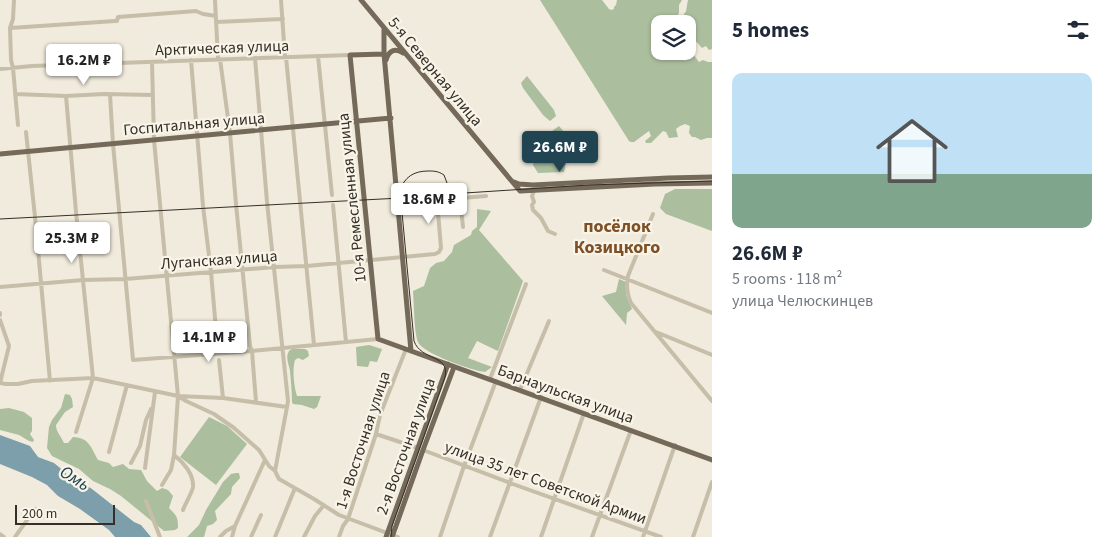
<!DOCTYPE html>
<meta charset="utf-8">
<style>
:root{--surface:#fff;--page:#f6f6f7;--text:#1f2937;--muted:#747a83;--line:#e0e1e3;--accent:#214453}
body{margin:0;font-family:"Source Sans 3",sans-serif;background:var(--page);color:var(--text);height:100vh;display:flex;flex-direction:column;font-size:19px;white-space:nowrap}
*{box-sizing:border-box;margin:0}
p{font-size:16px;color:var(--muted)}
.icon{flex:none;width:28px;height:28px;fill:none;stroke:currentColor;stroke-width:2;stroke-linecap:round;stroke-linejoin:round}
.map{position:relative;flex:1;overflow:hidden}
.panel{display:flex;flex-direction:column;background:var(--surface);width:400px}
.panel>*{flex:none}
.fabs{position:absolute;left:651px;top:15px;display:grid;gap:10px}
.fabs a{display:grid;place-items:center;width:45px;height:45px;border-radius:10px;background:var(--surface);box-shadow:0 1px 4px #0004;font-size:25px}
.scale{position:absolute;left:15px;bottom:12px;width:100px;box-sizing:border-box;padding-left:5px;border:2px solid #352f28;border-top:0;font-size:14px;line-height:18px;white-space:nowrap;color:#352f28;-webkit-text-stroke:4px #f8f4e8;paint-order:stroke}
.price{position:absolute;translate:-50% -42px;padding:0 11px;border-radius:5px;background:#fff;color:#222;font-size:16px;line-height:32px;filter:drop-shadow(0 1px 2px #0008)}
.price::after{content:'';position:absolute;left:50%;top:30px;width:15px;height:11px;margin-left:-8px;background:inherit;clip-path:polygon(0 0,100% 0,50% 100%)}
.price.selected{background:var(--accent);color:#fff}
ul{padding:0;list-style:none}
li{display:grid;align-content:center;gap:10px;height:265px;padding:0 20px}
li+li{border-top:1px solid var(--line)}
li span{display:grid;place-items:center;height:155px;border-radius:10px;color:#555}
li>.icon{margin-inline-start:auto}
span .icon{width:90px;height:90px;fill:#fffc;stroke-width:1}
li b{font-size:21px}
h2{display:flex;justify-content:space-between;align-items:center;height:60px;padding:0 20px;font-size:21px}
main{display:flex;flex:1;min-height:0}
.map>svg:first-child{display:block}
.green{fill:#abbe9d}
.water{fill:#7d9eab}
.lines{fill:none;stroke-linecap:round;stroke-linejoin:round}
.minor{stroke:#c7bea9;stroke-width:4}
.major{stroke:#756a5a;stroke-width:5}
.tram{stroke:#352f28;stroke-width:1}
.labels{text-anchor:middle;stroke-width:4.5;stroke-linejoin:round;paint-order:stroke}
.street-label{font-size:16px;fill:#352f28;stroke:#f8f4e8}
.neighbourhood-label{font-size:18px;font-weight:bold;fill:#7d5027;stroke:#f8f4e8}
.water-label{font-size:18px;font-style:italic;fill:#214453;stroke:#f8f4e8}
</style>
<main>
<div class="map">
<svg width="712" height="537" viewBox="0 0 712 537">
<rect width="100%" height="100%" fill="#f0ebdc"/>
<path class="green" d="M540 0H602L609 9 611 10 614 9V7L616 5 617 0H682L679 5V13L676 18 677 24H660V51H686L693 54 699 62 703 60 708 62H712V138H707L701 140 695 137H692L689 133 690 126 685 124 680 126 676 129 678 137 669 138 666 132 663 131 651 143H646L645 141 651 136 649 131 634 142H631L629 141Z
M688 0H712V49L709 50 706 46 702 48 693 38 694 33 688 26V24L685 23 683 16 686 11Z
M527 76 554 110 556 116 550 121 543 115 523 88 521 83Z
M559 126 581 152H575L570 150 567 153 569 159 566 162 564 172 538 173 533 165 534 157 550 143V135L552 131Z
M675 189H712V231L666 214 660 208 665 194Z
M477 209 491 211 479 230 523 281 498 351 477 341 468 358 492 367 485 372C473 371 422 353 418 342 414 332 414 303 413 291L424 286 430 268 436 263 444 261 452 252 454 245 471 235 472 231 477 227Z
M619 279 626 282V295L632 309 627 313 626 325 602 296 616 292Z
M369 345 382 349 377 362 370 361 368 367 357 366 356 347Z
M292 349H305L308 351 309 356 303 360 298 358 295 360C292 370 294 386 297 396H321L317 407 314 409 302 405 293 404 292 402C292 392 291 382 290 371 289 364 285 358 289 351Z
M65 394 70 395 72 399 73 407 65 412 56 425C56 432 61 436 64 443H68L73 437C90 438 91 448 98 460L109 463 113 467 123 464 129 469 141 470 147 481 157 491 162 488 168 490 173 496 169 508C177 516 178 517 178 528L175 530 164 531 121 496 110 489 93 481 79 469 52 456 47 448 49 427 52 420 61 408Z
M9 408 24 412 32 418V431L30 434 34 440 33 442 29 441 19 435 0 430V409Z
M209 417 227 426 247 444 216 485 180 457Z
M236 473H239L240 478 232 487 231 494 215 511 217 520 213 524 207 526 204 537H187L199 525 206 510 223 482 231 474Z"/>
<path class="water" d="M0 435 30 446 38 457 54 463 65 472 68 477 78 480 92 489 134 522 141 525 151 537H115L109 530 80 509 58 496 47 485 32 477 0 464Z"/>
<g class="lines">
<path class="minor" d="M14 0 13 19 10 28 11 60 13 68 18 125
M215 0 218 59
M281 0 285 57
M216 22 283 19
M10 28 115 21H117L118 17 196 11 203 14 216 16
M318 56 332 195
M286 57 314 345
M255 58 267 202 288 401 287 407 275 471
M220 59 230 133 236 204 250 346 252 351 256 402
M191 60 203 206 211 272 218 353
M152 62 154 140 178 396 174 455 171 470 162 485
M0 69 32 66 350 55
M15 94 66 96 104 94 153 95
M110 95 113 144 133 360 252 351 378 339
M66 96 76 212 93 378 76 432
M26 132 35 217 50 381
M534 191 532 196 534 202 532 205 533 210 541 218 548 231 555 234
M460 198 463 227
M333 205 346 342
M653 214 628 276C626 286 627 294 631 303L712 401
M604 270 712 313
M0 287 83 280 125 279 275 267 307 266 435 254 439 252 441 248 437 200 486 196
M0 313V315
M0 320 9 346 0 383 6 384H18L32 381 93 378 178 396 223 398 287 407
M656 332 712 355
M219 360 223 398
M490 379 526 284
M520 390 549 321
M178 396 186 401 214 414 234 428 259 450 269 466 275 471 279 479 314 499 339 515 398 537
M376 434 418 448
M423 450 510 483 661 537
M109 452 127 385
M174 455C183 462 194 474 193 487 192 493 185 504 183 510
M131 463 140 446 146 420 151 409
M145 468 155 392
M146 501 160 537
M0 534 4 537
M15 537 35 509
M220 537 226 531 235 526
M232 537 235 526 265 460
M251 537 261 515
M275 537 295 488
M304 537 315 516 324 505
M339 537 343 526 348 519 376 434 380 415 406 349
M440 537 464 466 496 381
M490 537 541 397
M541 537 584 413
M592 537 631 430
M643 537 675 445
M693 537 712 482"/>
<path class="major" d="M361 0 520 191 655 184 712 183
M384 28V54L411 351
M384 54 350 55 378 339 712 460
M386 60C389 50 395 48 403 53
M0 154 391 118
M514 182 519 184 533 185 668 178 712 177
M386 537 448 364
M392 537 423 450 454 367"/>
<path class="tram" d="M0 219 401 198 418 196 589 185 712 181
M391 537 392 526 445 377C450 354 421 361 414 341L400 191C404 177 414 171 428 171 434 171 438 171 444 175L447 183 445 190 437 195"/>
</g>
<g class="labels">
<g class="street-label">
<text transform="translate(222 47) rotate(-2)" y="6">Арктическая улица</text>
<text transform="translate(436 71) rotate(50)" y="6">5-я Северная улица</text>
<text transform="translate(194 123) rotate(-5)" y="6">Госпитальная улица</text>
<text transform="translate(351 198) rotate(-96)" y="6">10-я Ремесленная улица</text>
<text transform="translate(219 259) rotate(-4)" y="6">Луганская улица</text>
<text transform="translate(566 393) rotate(20)" y="6">Барнаульская улица</text>
<text transform="translate(362 440) rotate(-72)" y="6">1-я Восточная улица</text>
<text transform="translate(405 446) rotate(-70)" y="6">2-я Восточная улица</text>
<text transform="translate(546 482) rotate(20)" y="6">улица 35 лет Советской Армии</text>
</g>
<g class="neighbourhood-label">
<text x="617" y="232">посёлок<tspan x="617" dy="21">Козицкого</tspan></text>
</g>
<g class="water-label">
<text transform="translate(75 478) rotate(32)" y="6">Омь</text>
</g>
</g>
</svg>
<div class="fabs">
<a><svg class="icon" aria-label="layers" viewBox="0 0 24 24"><path d="M12 4l9 5-9 5-9-5zM3 14l9 5 9-5"/></svg></a>
</div>
<div class="scale">200 m</div>
<b class="price" style="left:84px;top:86px">16.2M ₽</b>
<b class="price selected" style="left:560px;top:173px">26.6M ₽</b>
<b class="price" style="left:429px;top:225px">18.6M ₽</b>
<b class="price" style="left:72px;top:264px">25.3M ₽</b>
<b class="price" style="left:209px;top:363px">14.1M ₽</b>
</div>
<section class="panel">
<h2>5 homes<svg class="icon" aria-label="filters" viewBox="0 0 24 24"><path d="M4 7h16M4 17h16"/><circle cx="9" cy="7" r="2"/><circle cx="15" cy="17" r="2"/></svg></h2>
<ul>
<li><span style="background:linear-gradient(#bfe0f5 65%,#7fa58c 0)"><svg class="icon" aria-label="home" viewBox="0 0 24 24"><path d="M3 11l9-7 9 7M6 9v11h12V9"/></svg></span><div><b>26.6M ₽</b><p>5 rooms · 118 m²</p><p>улица Челюскинцев</p></div></li>
</ul>
</section>
</main>
